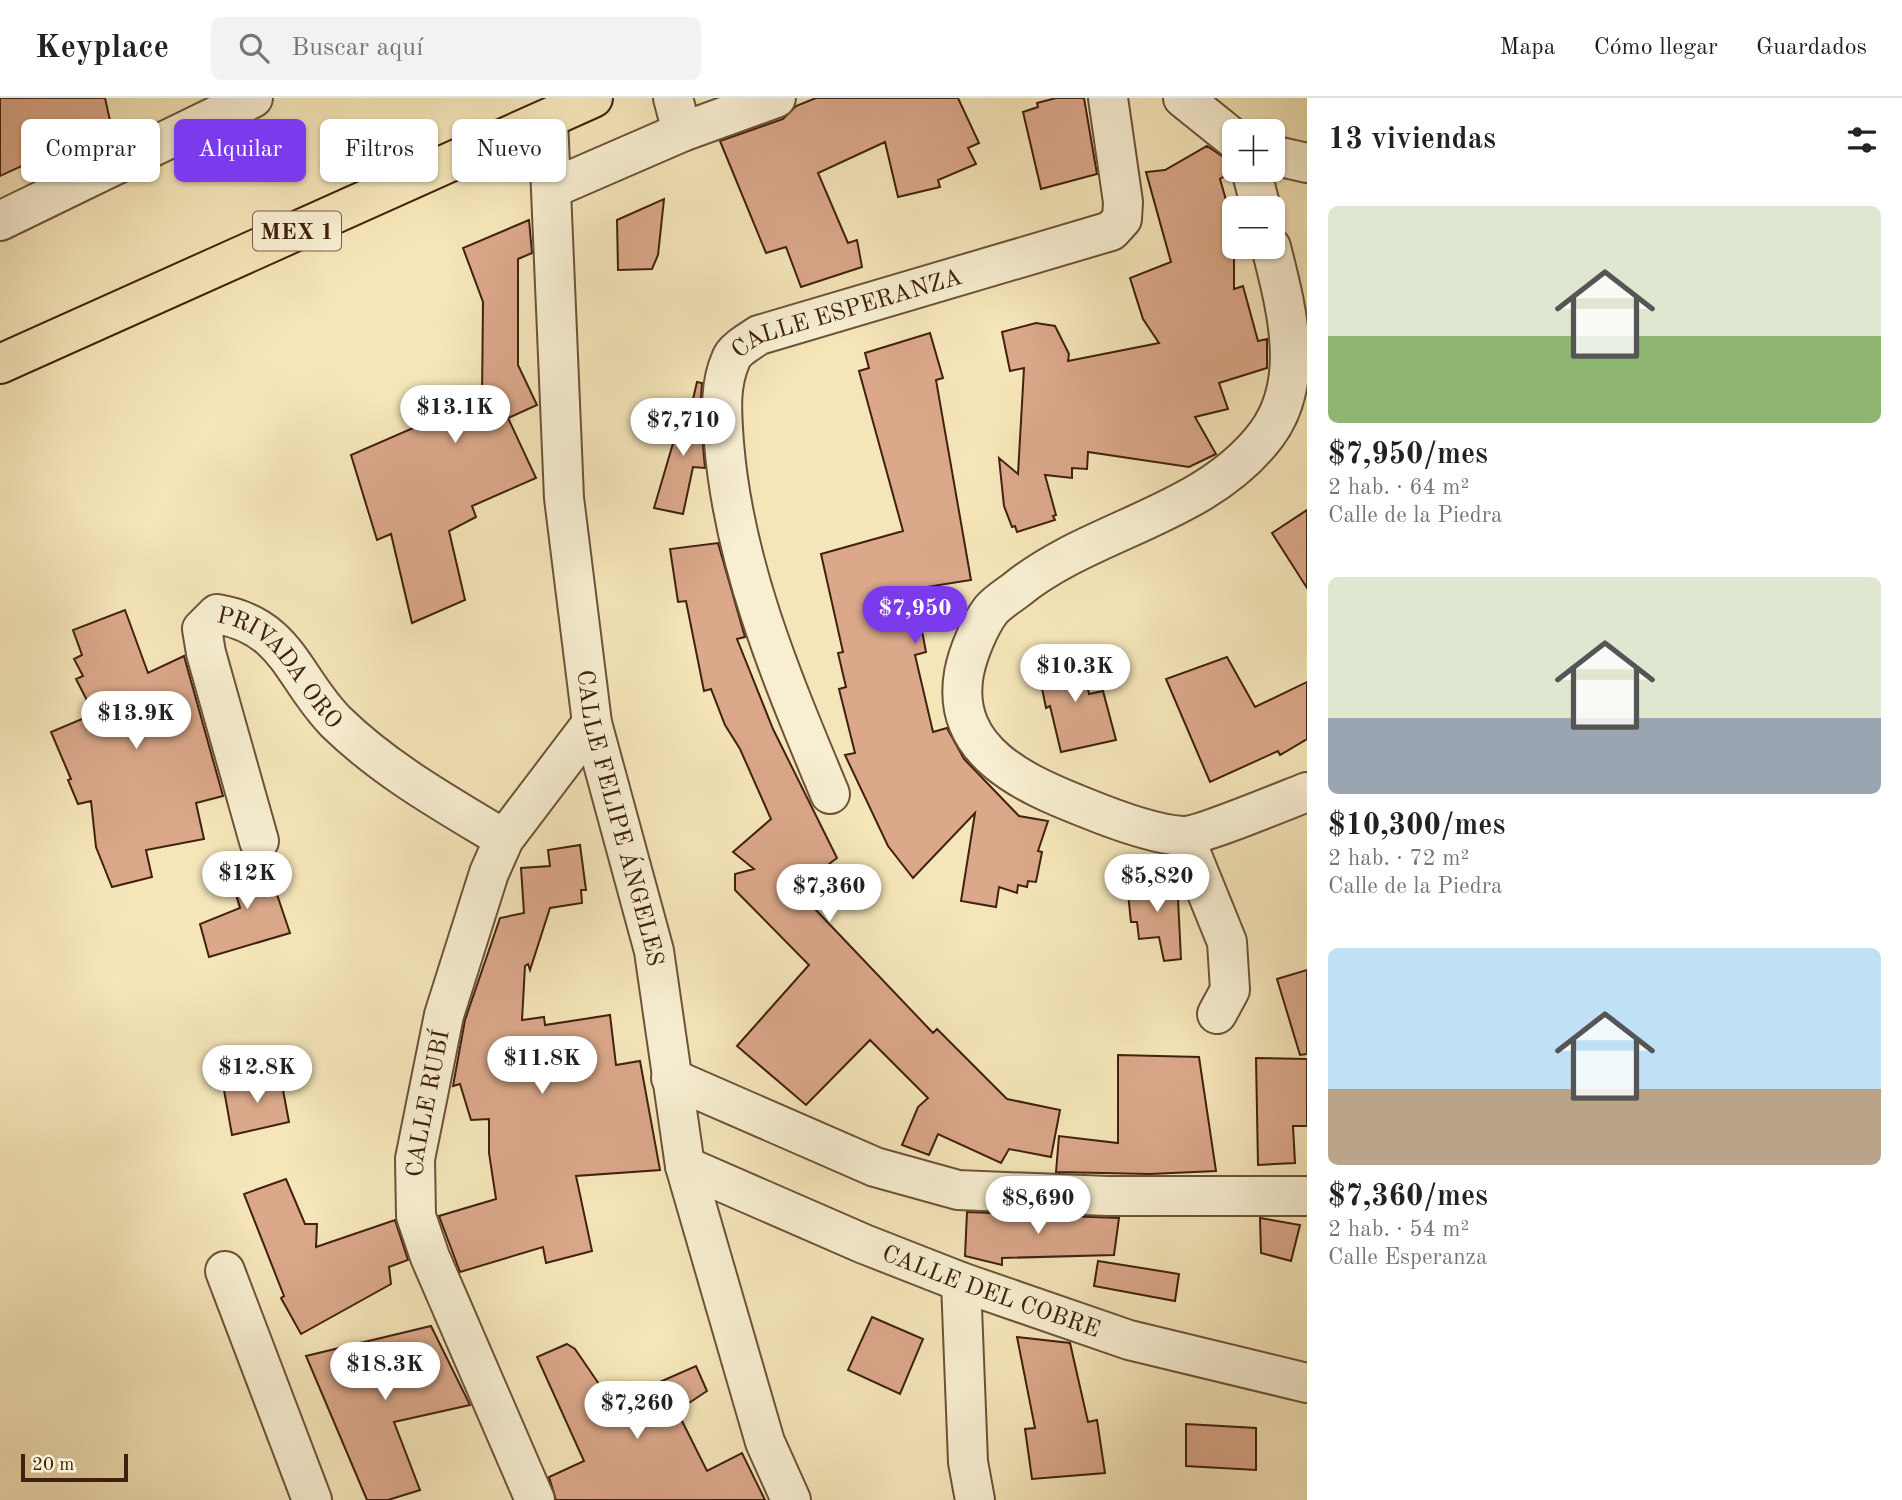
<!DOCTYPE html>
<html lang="es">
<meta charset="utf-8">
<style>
:root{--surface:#fff;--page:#f2f2f2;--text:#222;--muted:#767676;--line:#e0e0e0;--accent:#7c3aed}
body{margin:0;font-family:"Old Standard TT",serif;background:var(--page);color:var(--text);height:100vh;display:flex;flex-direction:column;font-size:26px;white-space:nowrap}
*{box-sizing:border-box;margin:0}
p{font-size:23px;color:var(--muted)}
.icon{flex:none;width:38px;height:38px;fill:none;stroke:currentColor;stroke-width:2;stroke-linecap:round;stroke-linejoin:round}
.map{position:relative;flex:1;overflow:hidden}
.panel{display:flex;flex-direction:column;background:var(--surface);width:595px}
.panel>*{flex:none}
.hud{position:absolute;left:21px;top:21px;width:665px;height:63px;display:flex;gap:14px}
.buttons{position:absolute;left:1222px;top:21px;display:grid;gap:14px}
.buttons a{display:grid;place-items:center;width:63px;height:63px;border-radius:10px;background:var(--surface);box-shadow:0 2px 5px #0004;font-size:35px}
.scale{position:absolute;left:21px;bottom:18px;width:107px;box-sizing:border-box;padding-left:7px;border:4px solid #40200e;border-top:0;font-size:19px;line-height:24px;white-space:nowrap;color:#40200e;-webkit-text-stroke:5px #f8efd2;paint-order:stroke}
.price{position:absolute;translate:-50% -60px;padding:0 16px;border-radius:24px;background:#fff;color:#222;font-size:23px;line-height:46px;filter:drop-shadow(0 2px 4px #0008)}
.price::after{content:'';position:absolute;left:50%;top:42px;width:21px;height:16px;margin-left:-10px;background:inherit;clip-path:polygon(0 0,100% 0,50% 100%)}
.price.selected{background:var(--accent);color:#fff}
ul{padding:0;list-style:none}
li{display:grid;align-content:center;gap:14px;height:371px;padding:0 21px}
li span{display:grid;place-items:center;height:217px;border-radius:10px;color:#555}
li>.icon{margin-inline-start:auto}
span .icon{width:126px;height:126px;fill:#fffc;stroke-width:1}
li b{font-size:30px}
h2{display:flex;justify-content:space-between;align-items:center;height:84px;padding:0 21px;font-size:30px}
.pill{padding:0 24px;border-radius:10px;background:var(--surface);box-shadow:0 2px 5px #0004;font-size:24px;line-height:63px}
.pill.selected{background:var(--accent);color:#fff}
header{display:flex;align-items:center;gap:42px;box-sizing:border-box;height:98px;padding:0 35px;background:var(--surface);border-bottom:2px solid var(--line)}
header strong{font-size:33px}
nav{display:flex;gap:38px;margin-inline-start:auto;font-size:24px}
.search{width:490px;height:63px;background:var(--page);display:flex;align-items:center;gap:18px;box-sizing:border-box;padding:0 24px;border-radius:10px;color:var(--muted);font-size:26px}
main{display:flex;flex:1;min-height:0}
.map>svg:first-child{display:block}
.building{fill:#dba88a;stroke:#40200e;stroke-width:2}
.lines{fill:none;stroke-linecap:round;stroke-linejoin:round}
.minor-casing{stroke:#6d5239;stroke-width:42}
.major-casing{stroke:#40200e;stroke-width:42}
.minor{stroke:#f8efd2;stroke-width:38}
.major{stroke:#f5e6ba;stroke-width:38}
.labels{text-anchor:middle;stroke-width:5;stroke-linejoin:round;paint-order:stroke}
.shield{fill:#f8efd2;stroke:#775e49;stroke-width:2}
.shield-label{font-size:23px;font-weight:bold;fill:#40200e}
.street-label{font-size:24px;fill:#40200e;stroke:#f8efd2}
</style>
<header>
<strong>Keyplace</strong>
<div class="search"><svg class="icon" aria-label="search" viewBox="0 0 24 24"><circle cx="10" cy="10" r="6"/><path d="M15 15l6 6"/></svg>Buscar aquí</div>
<nav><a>Mapa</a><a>Cómo llegar</a><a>Guardados</a></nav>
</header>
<main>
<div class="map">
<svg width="1307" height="1402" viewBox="0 0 1307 1402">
<rect width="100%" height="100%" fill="#f5e6ba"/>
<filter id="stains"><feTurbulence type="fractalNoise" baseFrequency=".00286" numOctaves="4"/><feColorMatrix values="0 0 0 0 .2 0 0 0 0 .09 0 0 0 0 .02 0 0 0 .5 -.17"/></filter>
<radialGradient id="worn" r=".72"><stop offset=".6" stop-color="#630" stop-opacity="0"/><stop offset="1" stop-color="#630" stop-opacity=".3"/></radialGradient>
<path class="building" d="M0 0H105L111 27 0 78Z
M816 0H958L979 45 968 50 976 66 938 82 940 89 898 99 885 44 818 75 848 145 857 142 862 169 801 189 786 149 766 155 720 43 783 21 796 8Z
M1056 0H1084L1097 76 1041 91 1023 14 1038 9 1037 5Z
M1207 48 1231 64 1230 75 1220 81 1234 130V191L1243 188 1258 243 1267 241V270L1219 285 1228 311 1195 319 1216 356 1189 369 1088 354 1087 371 1072 370V380L1045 377 1056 417 1053 418 1055 422 1017 434 1015 428 1012 429 1004 408 999 360 1018 376 1024 270 1010 273 1002 234 1036 225 1055 228 1069 256 1068 263 1159 245 1143 221 1130 180 1171 164 1146 74 1165 72Z
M664 101 658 157 652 171 618 172 617 122Z
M529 122 532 155 518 161V267L537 307 508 320 536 380 472 408 476 419 449 433 465 502 412 525 391 436 377 442 351 357 482 300 483 204 463 150Z
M930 235 943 280 936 282 971 482 914 491 926 554 915 557 933 634 947 630 964 661 1019 718 1048 723 1038 753 1042 754 1036 784 1028 783 1027 789 1018 787 1017 795 999 789 996 809 961 803 975 715 913 780 888 748 845 657 855 655 839 591 846 589 838 555 843 554 821 456 903 433 859 273 869 270 865 255Z
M697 284 702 285 700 314 705 370 693 369 683 416 654 410 684 308 691 310Z
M1307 412V490L1272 435Z
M718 445 745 539 737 541 773 631 837 760 796 791 933 935 937 931 1007 1001 1060 1012 1051 1059 1009 1051 1001 1065 938 1036 929 1057 902 1047 918 1009 928 1000 870 942 806 1007 737 948 809 867 735 792V776L754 771 733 754 771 721 740 651 725 627 711 591 704 593 686 503 678 504 670 451Z
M125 512 148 575 184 558 223 698 196 705 204 741 146 752 152 779 112 789 96 749 91 703 78 706 68 682 71 681 51 634 94 616 76 581 83 578 74 561 82 557 73 532Z
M1081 555 1089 596 1103 593 1116 642 1061 654 1050 608 1046 610 1037 566Z
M1227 559 1255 609 1307 584V641L1280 657 1278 653 1210 684 1166 581Z
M580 747 586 792H581L582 805 550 810 530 872 528 866 525 868 522 922 544 919 545 927 610 917 616 967 640 963 660 1072 576 1078 592 1153 546 1165 543 1149 460 1174 439 1118 496 1101 489 1055V1021L471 1022 460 986 453 988 465 922 500 820 524 815 521 770 550 768 548 752Z
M243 758 254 764H266L290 835 209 859 200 826 240 810 226 762Z
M1177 781 1181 861 1164 863 1159 839 1139 841 1137 824H1131L1127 786Z
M1307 872V956L1300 957 1277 881Z
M1118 957 1199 959 1216 1073 1150 1076 1056 1074 1059 1038 1118 1045Z
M1256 960 1307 961V1028H1293L1295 1065 1258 1067Z
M280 976 289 1024 232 1037 224 992Z
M286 1081 305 1126H317L316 1149 395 1122 408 1162 389 1169 391 1186 301 1236 281 1200 284 1198 244 1096Z
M967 1114 1119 1120 1114 1157 1002 1160V1167L965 1158Z
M1260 1120 1300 1127 1291 1163 1261 1155Z
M1098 1163 1179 1176 1175 1203 1094 1188Z
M872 1219 923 1241 900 1296 848 1272Z
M431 1228 470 1307 394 1324 420 1392 388 1402H367L306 1258Z
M1017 1239 1070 1245 1088 1324 1097 1322 1105 1375 1032 1381 1025 1331 1035 1330Z
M567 1246 575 1251 612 1305 696 1268 707 1293 677 1313 707 1373 742 1355 765 1402H556L549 1379 584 1363 537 1259Z
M1186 1326 1256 1330V1372L1186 1368Z"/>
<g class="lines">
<g class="minor-casing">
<g id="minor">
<path d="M673 0 682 34"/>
<path d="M1183 0 1234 41"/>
<path id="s1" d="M548 21 564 400 592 625 654 853 685 1068 765 1344 791 1402"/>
<path d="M1272 57 1307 65"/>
<path d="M1251 72 1261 110"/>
<path d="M553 90 682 34 776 0"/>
<path d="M0 123 253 0"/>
<path d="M1271 149C1286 209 1307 283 1266 337 1205 418 1090 431 1016 492 1008 498 998 504 991 512 979 528 968 555 964 575 950 654 1025 686 1086 710 1113 721 1153 736 1182 738 1198 739 1286 702 1307 694"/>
<path id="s2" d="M830 696C783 583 734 469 724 345 722 316 719 288 731 261 734 252 750 243 759 237L1111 133 1122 121 1123 104 1108 0"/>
<path d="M1184 738 1227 844 1230 892 1217 916"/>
<path id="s3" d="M259 743 206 555 202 531 217 516C288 528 292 579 336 624 385 672 446 706 504 741"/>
<path d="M671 980 875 1069 958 1092 1108 1098H1307"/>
<path id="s4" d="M685 1068 864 1146 961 1184 1129 1242 1307 1285"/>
<path d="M225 1173 312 1402"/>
<path d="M961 1184 968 1364 975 1402"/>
<path id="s5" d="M535 1402 430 1159 416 1118 415 1061 444 917 489 775 504 741 592 625"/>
</g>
</g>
<g class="major-casing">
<path id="major" d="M0 266 593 0"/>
</g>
<use href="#minor" class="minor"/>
<use href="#major" class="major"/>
</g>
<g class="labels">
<rect class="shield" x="253" y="113.5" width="88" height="39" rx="5"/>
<g class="shield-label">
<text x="297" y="141">MEX 1</text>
</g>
<g class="street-label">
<text dy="8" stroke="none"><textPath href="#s2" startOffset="581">CALLE ESPERANZA</textPath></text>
<text dy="8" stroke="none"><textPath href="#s3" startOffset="326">PRIVADA ORO</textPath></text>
<text dy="8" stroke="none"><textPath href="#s1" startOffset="705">CALLE FELIPE ÁNGELES</textPath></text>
<text dy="8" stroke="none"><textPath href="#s5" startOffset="422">CALLE RUBÍ</textPath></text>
<text dy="8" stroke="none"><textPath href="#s4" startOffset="331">CALLE DEL COBRE</textPath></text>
</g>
</g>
<rect width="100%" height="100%" filter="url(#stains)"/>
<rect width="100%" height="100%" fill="url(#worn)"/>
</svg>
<div class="buttons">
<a>+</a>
<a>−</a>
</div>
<div class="scale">20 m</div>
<b class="price" style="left:455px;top:347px">$13.1K</b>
<b class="price" style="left:683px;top:360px">$7,710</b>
<b class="price selected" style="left:915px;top:548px">$7,950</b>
<b class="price" style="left:1075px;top:606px">$10.3K</b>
<b class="price" style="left:136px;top:653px">$13.9K</b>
<b class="price" style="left:247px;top:813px">$12K</b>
<b class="price" style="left:1157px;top:816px">$5,820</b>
<b class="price" style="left:829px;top:826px">$7,360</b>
<b class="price" style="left:542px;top:998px">$11.8K</b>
<b class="price" style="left:257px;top:1007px">$12.8K</b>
<b class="price" style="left:1038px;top:1138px">$8,690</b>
<b class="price" style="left:385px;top:1304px">$18.3K</b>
<b class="price" style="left:637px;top:1343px">$7,260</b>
<div class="hud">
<a class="pill">Comprar</a>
<a class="pill selected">Alquilar</a>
<a class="pill">Filtros</a>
<a class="pill">Nuevo</a>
</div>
</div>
<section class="panel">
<h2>13 viviendas<svg class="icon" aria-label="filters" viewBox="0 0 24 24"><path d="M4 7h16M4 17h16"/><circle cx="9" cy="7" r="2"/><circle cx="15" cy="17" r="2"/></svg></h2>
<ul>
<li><span style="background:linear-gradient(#dfe7d0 60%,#8fb573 0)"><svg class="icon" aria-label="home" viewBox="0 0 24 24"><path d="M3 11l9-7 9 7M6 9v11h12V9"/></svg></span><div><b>$7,950/mes</b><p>2 hab. · 64 m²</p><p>Calle de la Piedra</p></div></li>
<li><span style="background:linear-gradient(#dfe7d0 65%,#9aa5b1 0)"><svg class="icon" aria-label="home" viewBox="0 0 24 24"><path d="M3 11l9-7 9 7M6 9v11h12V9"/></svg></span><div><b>$10,300/mes</b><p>2 hab. · 72 m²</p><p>Calle de la Piedra</p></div></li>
<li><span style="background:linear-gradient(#bfe0f5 65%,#b9a48a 0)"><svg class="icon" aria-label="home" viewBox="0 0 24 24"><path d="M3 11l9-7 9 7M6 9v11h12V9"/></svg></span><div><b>$7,360/mes</b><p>2 hab. · 54 m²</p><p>Calle Esperanza</p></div></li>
</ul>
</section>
</main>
